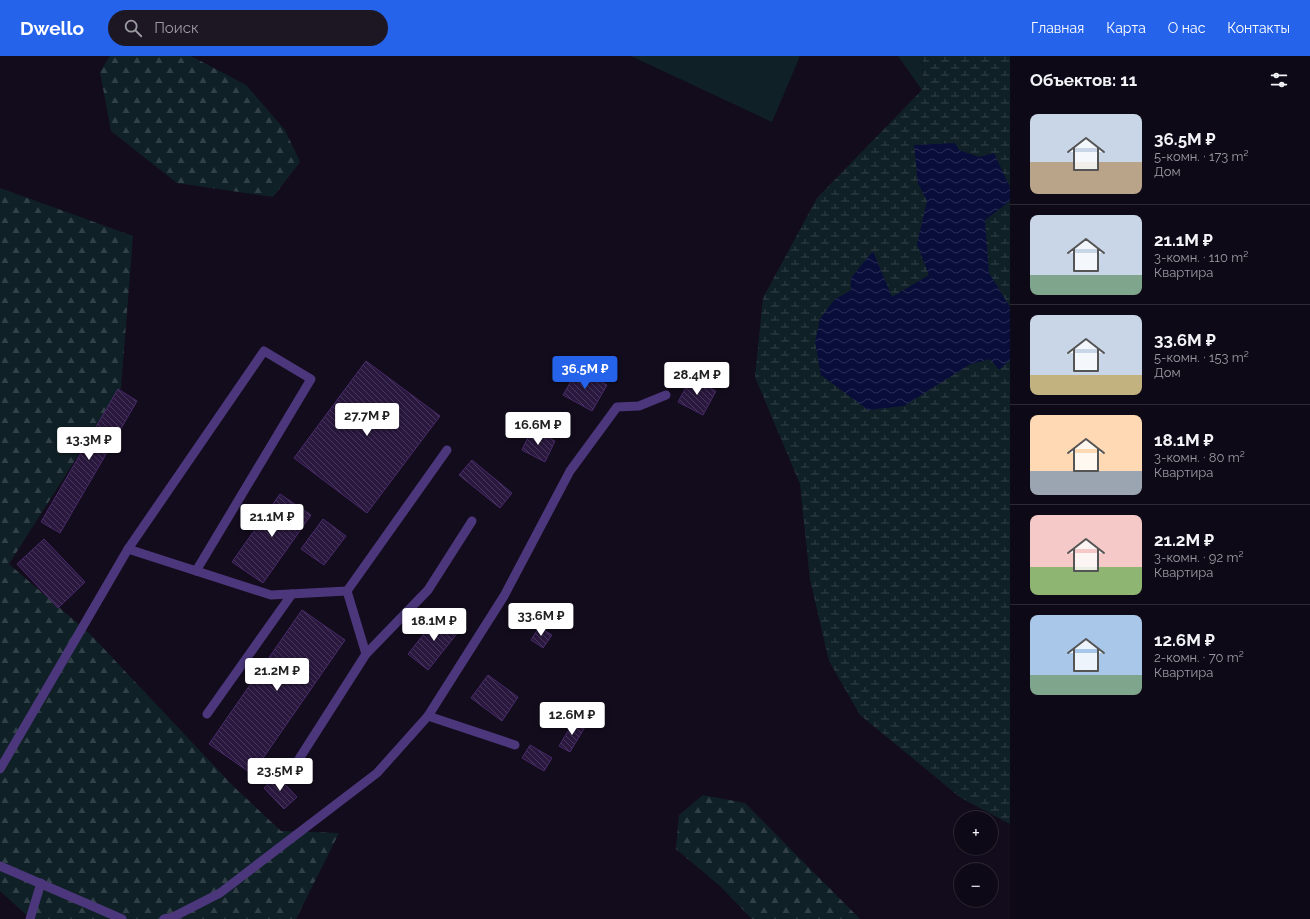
<!DOCTYPE html>
<html lang="ru">
<meta charset="utf-8">
<style>
body{margin:0;font-family:Raleway,sans-serif;background:#1c1723;color:#f1f3f6;height:100vh;display:flex;flex-direction:column;font-size:15px;white-space:nowrap}
*{box-sizing:border-box;margin:0}
p{font-size:13px;color:#9b9aa1}
.icon{flex:none;width:22px;height:22px;fill:none;stroke:currentColor;stroke-width:2;stroke-linecap:round;stroke-linejoin:round}
.map{position:relative;flex:1;overflow:hidden}
.sheet{display:flex;flex-direction:column;background:#0e0916;width:300px}
.sheet>*{flex:none}
.fabs{position:absolute;left:954px;top:755px;display:grid;gap:8px}
.fabs a{display:grid;place-items:center;width:44px;height:44px;border-radius:50%;background:#0e0916;box-shadow:0 1px 3px #0004,0 0 0 1px #2e2a35;font-size:20px}
.price{position:absolute;translate:-50% -34px;padding:0 9px;border-radius:4px;background:#fff;color:#222;font-size:13px;line-height:26px;filter:drop-shadow(0 1px 2px #0008)}
.price::after{content:'';position:absolute;left:50%;top:24px;width:12px;height:9px;margin-left:-6px;background:inherit;clip-path:polygon(0 0,100% 0,50% 100%)}
.price.active{background:#2563eb;color:#fff}
ul{padding:0;list-style:none}
li{display:flex;align-items:center;gap:12px;height:100px;padding:0 20px}
li+li{border-top:1px solid #2e2a35}
li span{display:grid;place-items:center;flex:none;width:112px;height:80px;border-radius:8px;color:#555}
li>.icon{margin-inline-start:auto}
span .icon{width:48px;height:48px;fill:#fffc;stroke-width:1}
li b{font-size:17px}
h2{display:flex;justify-content:space-between;align-items:center;height:48px;padding:0 20px;font-size:17px}
header{display:flex;align-items:center;gap:24px;box-sizing:border-box;height:56px;padding:0 20px;background:#2563eb;color:#fff}
header strong{font-size:19px}
nav{display:flex;gap:22px;margin-inline-start:auto;font-size:14px}
.search{width:280px;height:36px;background:#1c1723;display:flex;align-items:center;gap:10px;box-sizing:border-box;padding:0 14px;border-radius:22px;color:#9b9aa1;font-size:15px}
main{display:flex;flex:1;min-height:0}
.map>svg:first-child{display:block}
</style>
<header>
<strong>Dwello</strong>
<div class="search"><svg class="icon" aria-label="search" viewBox="0 0 24 24"><circle cx="10" cy="10" r="6"/><path d="M15 15l6 6"/></svg>Поиск</div>
<nav><a>Главная</a><a>Карта</a><a>О нас</a><a>Контакты</a></nav>
</header>
<main>
<div class="map">
<svg width="1010" height="863" viewBox="0 0 1010 863">
<defs>
<pattern id="forest-firs" width="22" height="20" patternUnits="userSpaceOnUse"><rect width="22" height="20" fill="#0f2127"/><path d="M5 1l3.5 6h-7zM16 11l3.5 6h-7z" fill="#324047"/></pattern>
<pattern id="wetland-marsh" width="20" height="14" patternUnits="userSpaceOnUse"><rect width="20" height="14" fill="#0f2127"/><path d="M1 5h8M5 5V1M11 12h8M15 12V8" fill="none" stroke="#324047"/></pattern>
<pattern id="water-waves" width="16" height="10" patternUnits="userSpaceOnUse"><rect width="16" height="10" fill="#090d39"/><path d="M0 5q4-4 8 0t8 0" fill="none" stroke="#2c2f57"/></pattern>
<pattern id="building-back-hatch" width="6" height="6" patternUnits="userSpaceOnUse"><rect width="6" height="6" fill="#2a183e"/><path d="M-1 5l2 2M0 0l6 6M5-1l2 2" fill="none" stroke="#48385b"/></pattern>
</defs>
<rect width="100%" height="100%" fill="#130c1d"/>
<!-- grass -->
<g fill="#0f2127">
<polygon points="631,0 800,0 772,66"/>
<polygon points="898,0 923,0 922,34"/>
</g>
<!-- forest -->
<g fill="url(#forest-firs)">
<polygon points="110,0 191,0 246,29 285,74 300,106 273,141 177,127 111,75 100,16"/>
<polygon points="0,132 133,180 121,332 9,508 90,578 234,731 281,775 339,777 296,863 31,863 0,835"/>
<polygon points="703,739 745,747 860,863 752,863 720,830 676,793 679,759"/>
</g>
<!-- wetland -->
<polygon fill="url(#wetland-marsh)" points="923,0 1010,0 1010,768 961,742 860,659 829,605 810,523 800,428 755,321 763,242 817,142 922,34"/>
<!-- water -->
<polygon fill="url(#water-waves)" points="955,87 959,94 979,101 994,97 1010,131 1010,145 985,164 989,217 1010,251 1010,304 999,314 990,303 969,309 904,350 868,354 821,319 815,286 820,263 834,244 851,234 851,222 873,195 892,241 929,219 917,188 927,145 918,127 914,89"/>
<!-- building -->
<g fill="url(#building-back-hatch)" stroke="#482a6a">
<polygon points="366,305 440,360 367,457 294,402"/>
<polygon points="578,313 607,329 592,355 563,339"/>
<polygon points="691,322 716,335 703,359 678,346"/>
<polygon points="118,333 137,345 60,477 41,466"/>
<polygon points="532,373 555,385 545,406 522,394"/>
<polygon points="472,404 512,437 500,452 459,419"/>
<polygon points="280,438 311,459 263,527 232,506"/>
<polygon points="323,463 346,480 324,509 301,493"/>
<polygon points="44,483 85,526 58,552 17,508"/>
<polygon points="302,554 345,584 252,718 209,688"/>
<polygon points="439,559 459,575 428,614 408,598"/>
<polygon points="539,571 552,579 543,592 531,584"/>
<polygon points="488,619 518,641 502,665 471,642"/>
<polygon points="574,665 585,671 570,696 559,690"/>
<polygon points="530,689 552,702 544,715 522,702"/>
<polygon points="276,719 297,741 284,753 264,732"/>
</g>
<g fill="none" stroke-linecap="round" stroke-linejoin="round">
<!-- lane -->
<g stroke="#4c377c" stroke-width="9">
<polyline points="128,493 271,539 347,535"/>
<polyline points="366,598 347,535 447,394"/>
<polyline points="207,658 292,538"/>
<polyline points="428,660 515,689"/>
<polyline points="299,703 366,598 428,534 472,465"/>
<polyline points="0,713 128,493 264,295 311,323 196,515"/>
<polyline points="0,810 122,863"/>
<polyline points="30,863 41,827"/>
<polyline points="164,863 173,861 220,837 377,717 428,660 504,540 570,415 617,351 639,350 666,339"/>
</g>
</g>
</svg>
<div class="fabs">
<a>+</a>
<a>−</a>
</div>
<b class="price active" style="left:585px;top:334px">36.5M ₽</b>
<b class="price" style="left:697px;top:340px">28.4M ₽</b>
<b class="price" style="left:367px;top:381px">27.7M ₽</b>
<b class="price" style="left:538px;top:390px">16.6M ₽</b>
<b class="price" style="left:89px;top:405px">13.3M ₽</b>
<b class="price" style="left:272px;top:482px">21.1M ₽</b>
<b class="price" style="left:541px;top:581px">33.6M ₽</b>
<b class="price" style="left:434px;top:586px">18.1M ₽</b>
<b class="price" style="left:277px;top:636px">21.2M ₽</b>
<b class="price" style="left:572px;top:680px">12.6M ₽</b>
<b class="price" style="left:280px;top:736px">23.5M ₽</b>
</div>
<section class="sheet">
<h2>Объектов: 11<svg class="icon" aria-label="filters" viewBox="0 0 24 24"><path d="M4 7h16M4 17h16"/><circle cx="9" cy="7" r="2"/><circle cx="15" cy="17" r="2"/></svg></h2>
<ul>
<li><span style="background:linear-gradient(#c9d6e8 60%,#b9a48a 0)"><svg class="icon" aria-label="home" viewBox="0 0 24 24"><path d="M3 11l9-7 9 7M6 9v11h12V9"/></svg></span><div><b>36.5M ₽</b><p>5-комн. · 173 m²</p><p>Дом</p></div></li>
<li><span style="background:linear-gradient(#c9d6e8 75%,#7fa58c 0)"><svg class="icon" aria-label="home" viewBox="0 0 24 24"><path d="M3 11l9-7 9 7M6 9v11h12V9"/></svg></span><div><b>21.1M ₽</b><p>3-комн. · 110 m²</p><p>Квартира</p></div></li>
<li><span style="background:linear-gradient(#c9d6e8 75%,#c2b280 0)"><svg class="icon" aria-label="home" viewBox="0 0 24 24"><path d="M3 11l9-7 9 7M6 9v11h12V9"/></svg></span><div><b>33.6M ₽</b><p>5-комн. · 153 m²</p><p>Дом</p></div></li>
<li><span style="background:linear-gradient(#ffd9b3 70%,#9aa5b1 0)"><svg class="icon" aria-label="home" viewBox="0 0 24 24"><path d="M3 11l9-7 9 7M6 9v11h12V9"/></svg></span><div><b>18.1M ₽</b><p>3-комн. · 80 m²</p><p>Квартира</p></div></li>
<li><span style="background:linear-gradient(#f6c9c9 65%,#8fb573 0)"><svg class="icon" aria-label="home" viewBox="0 0 24 24"><path d="M3 11l9-7 9 7M6 9v11h12V9"/></svg></span><div><b>21.2M ₽</b><p>3-комн. · 92 m²</p><p>Квартира</p></div></li>
<li><span style="background:linear-gradient(#a9c7e8 75%,#7fa58c 0)"><svg class="icon" aria-label="home" viewBox="0 0 24 24"><path d="M3 11l9-7 9 7M6 9v11h12V9"/></svg></span><div><b>12.6M ₽</b><p>2-комн. · 70 m²</p><p>Квартира</p></div></li>
</ul>
</section>
</main>
